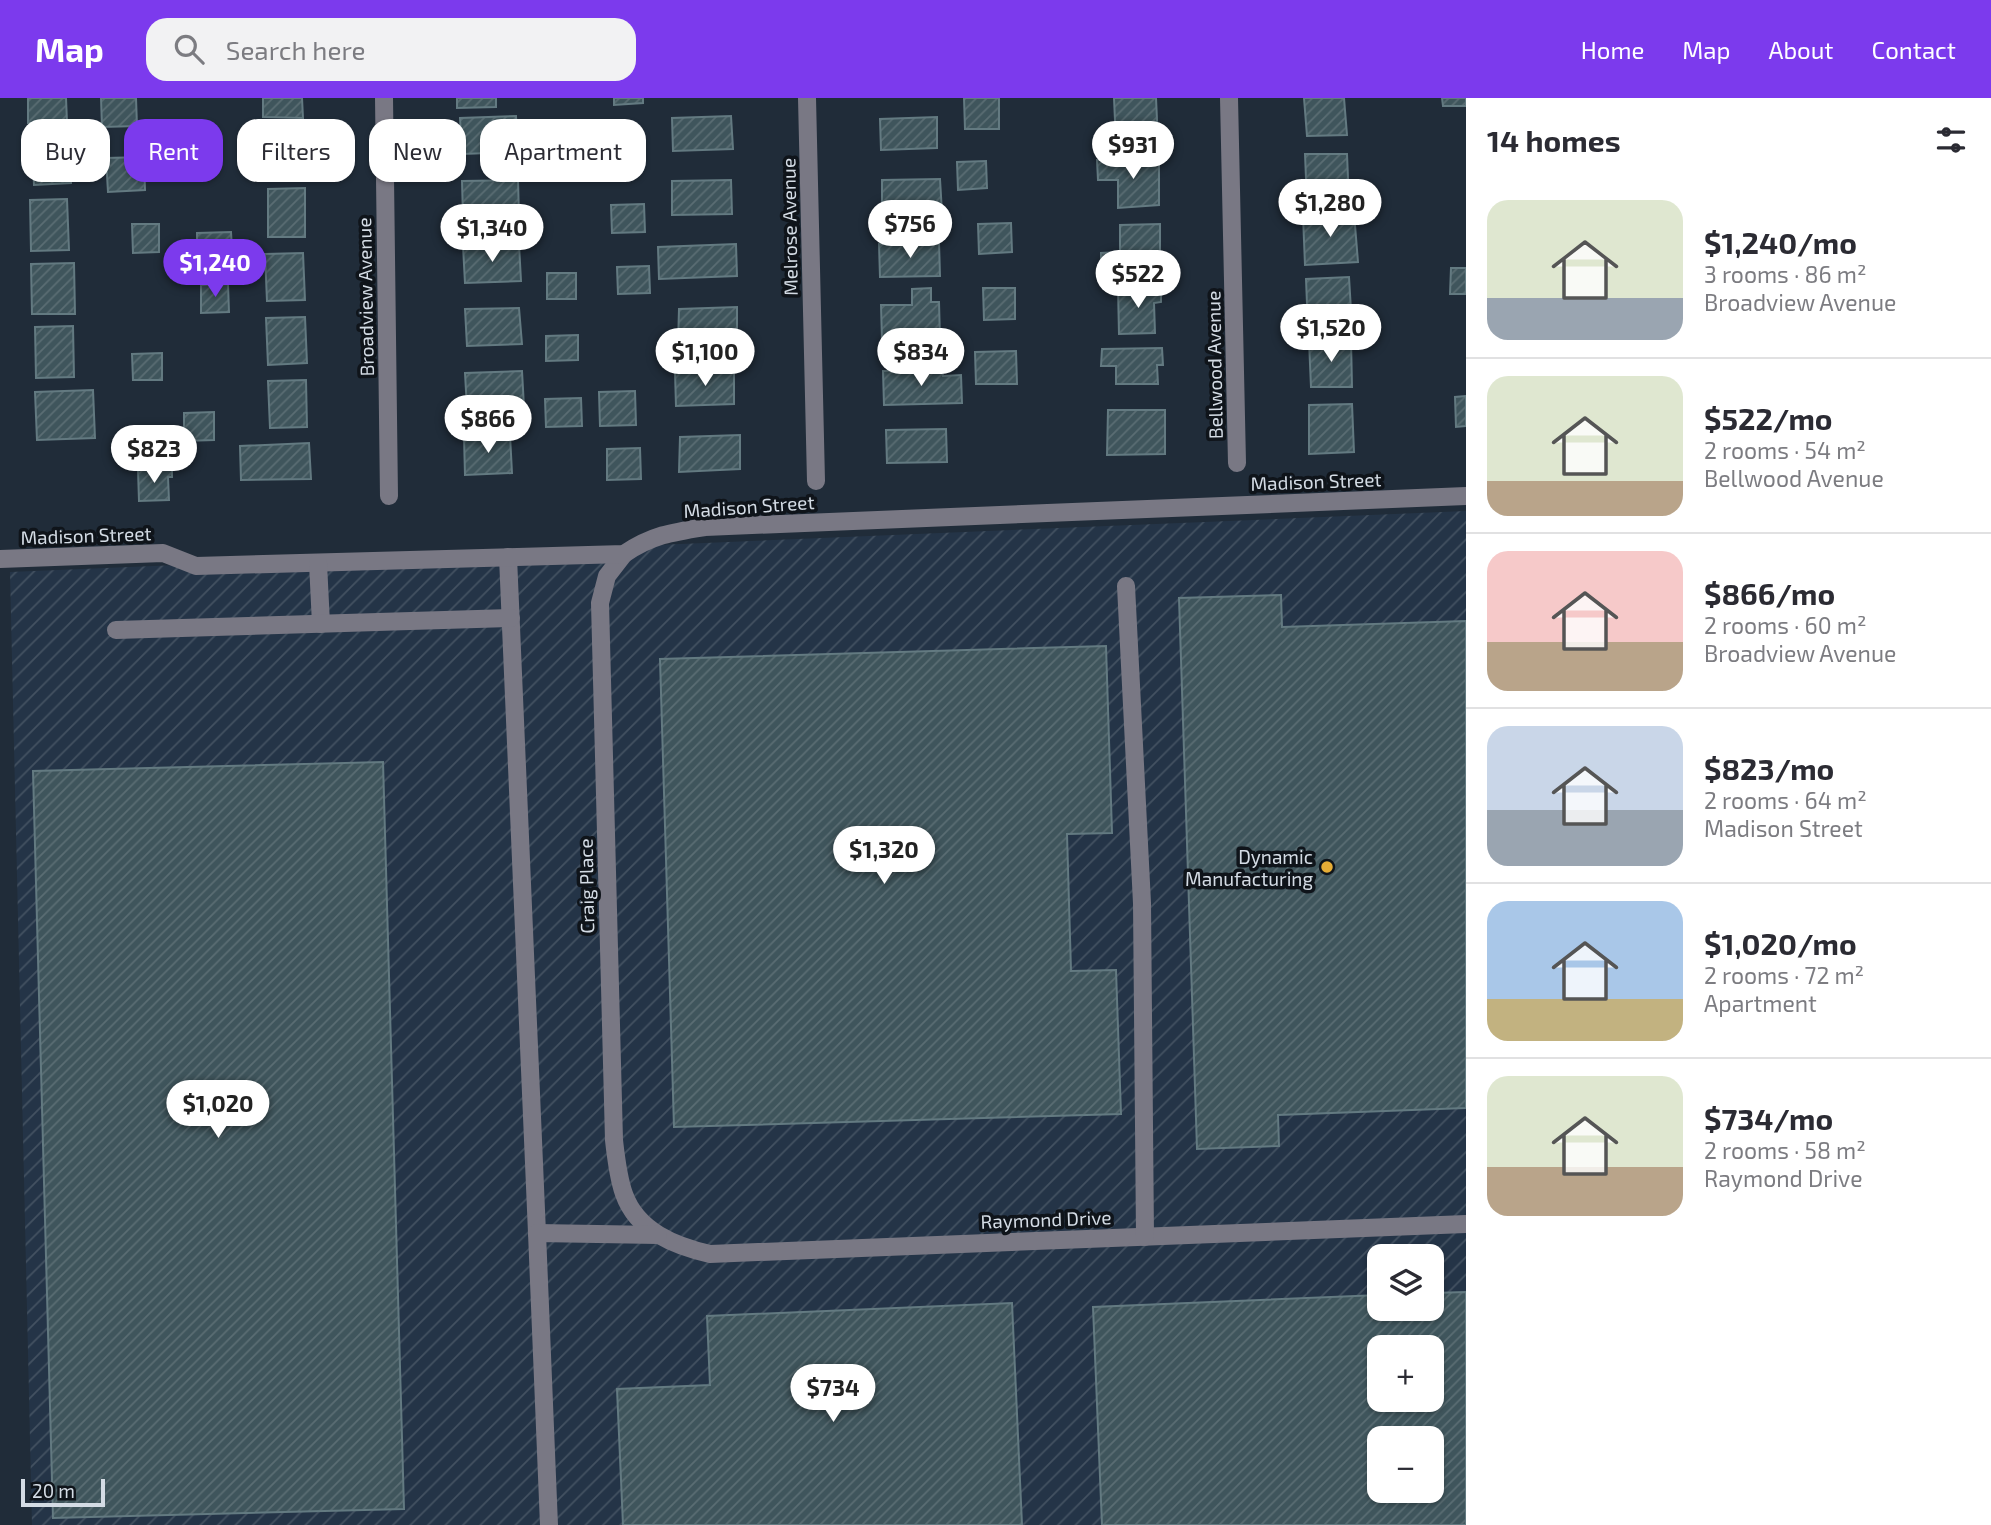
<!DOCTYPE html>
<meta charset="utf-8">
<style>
body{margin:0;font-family:"Exo 2",sans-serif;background:#f2f2f3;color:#2b2b33;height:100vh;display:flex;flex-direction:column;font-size:26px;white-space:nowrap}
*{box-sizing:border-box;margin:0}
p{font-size:23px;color:#7c7c81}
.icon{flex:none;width:38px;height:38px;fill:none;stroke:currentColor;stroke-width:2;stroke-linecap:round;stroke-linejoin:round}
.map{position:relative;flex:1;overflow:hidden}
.side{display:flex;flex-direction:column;background:#fff;width:525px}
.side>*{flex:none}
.banner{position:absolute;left:21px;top:21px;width:665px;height:63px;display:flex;gap:14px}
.controls{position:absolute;left:1367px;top:1146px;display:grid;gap:14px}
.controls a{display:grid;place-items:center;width:77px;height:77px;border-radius:14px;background:#fff;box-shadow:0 2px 5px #0004;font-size:35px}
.scale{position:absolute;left:21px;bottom:18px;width:84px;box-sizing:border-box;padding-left:7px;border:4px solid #d4dce5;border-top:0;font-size:19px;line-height:24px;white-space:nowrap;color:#d4dce5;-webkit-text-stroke:5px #0f141a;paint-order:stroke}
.price{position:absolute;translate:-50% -60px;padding:0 16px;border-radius:24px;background:#fff;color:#222;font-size:23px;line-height:46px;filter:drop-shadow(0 2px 4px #0008)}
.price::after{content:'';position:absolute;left:50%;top:42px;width:21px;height:16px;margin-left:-10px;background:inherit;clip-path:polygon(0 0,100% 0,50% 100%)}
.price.current{background:#7c3aed;color:#fff}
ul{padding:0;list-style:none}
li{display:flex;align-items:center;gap:21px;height:175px;padding:0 21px}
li+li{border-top:2px solid #e1e1e2}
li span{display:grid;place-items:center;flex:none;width:196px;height:140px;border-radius:21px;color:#555}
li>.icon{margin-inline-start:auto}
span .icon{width:84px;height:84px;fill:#fffc;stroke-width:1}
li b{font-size:30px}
h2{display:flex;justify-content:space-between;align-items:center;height:84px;padding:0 21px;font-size:30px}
.pill{padding:0 24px;border-radius:21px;background:#fff;box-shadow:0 2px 5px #0004;font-size:24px;line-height:63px}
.pill.current{background:#7c3aed;color:#fff}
header{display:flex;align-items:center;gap:42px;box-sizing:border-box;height:98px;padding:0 35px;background:#7c3aed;color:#fff}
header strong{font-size:33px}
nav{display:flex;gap:38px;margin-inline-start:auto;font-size:24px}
.search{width:490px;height:63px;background:#f2f2f3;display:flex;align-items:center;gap:18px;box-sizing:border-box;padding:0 24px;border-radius:21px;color:#7c7c81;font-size:26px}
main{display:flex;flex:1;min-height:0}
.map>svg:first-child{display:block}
</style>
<header>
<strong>Map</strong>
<div class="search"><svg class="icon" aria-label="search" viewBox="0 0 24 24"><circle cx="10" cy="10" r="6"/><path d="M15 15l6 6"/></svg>Search here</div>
<nav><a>Home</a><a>Map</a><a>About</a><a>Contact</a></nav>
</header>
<main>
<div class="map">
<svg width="1466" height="1427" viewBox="0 0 1466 1427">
<defs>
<pattern id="industrial-furrows" width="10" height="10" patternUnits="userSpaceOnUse" patternTransform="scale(1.75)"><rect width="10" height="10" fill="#243447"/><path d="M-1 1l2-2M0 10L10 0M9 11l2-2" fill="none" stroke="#435161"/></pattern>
<pattern id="building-hatch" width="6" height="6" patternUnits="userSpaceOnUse" patternTransform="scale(1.75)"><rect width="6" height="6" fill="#3f555c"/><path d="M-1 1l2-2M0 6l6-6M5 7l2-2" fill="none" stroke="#5a6d73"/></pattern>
</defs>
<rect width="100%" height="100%" fill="#202c39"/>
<!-- industrial -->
<path fill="url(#industrial-furrows)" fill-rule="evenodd" d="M1466,413V1427H32L10,474ZM1379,1158H1432V1211H1379ZM1379,1250H1432V1302H1379ZM1379,1340H1432V1393H1379Z"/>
<!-- building -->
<g fill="url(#building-hatch)" stroke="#637a81" stroke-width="2" fill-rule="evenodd">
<polygon points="28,0 66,0 67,24 28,25"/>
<polygon points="101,0 136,0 137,28 102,29"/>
<polygon points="263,0 302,0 303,20 263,19"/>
<polygon points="457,0 496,0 496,9 457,10"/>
<polygon points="614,0 643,0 643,5 614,7"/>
<polygon points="964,0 999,0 999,31 965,31"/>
<polygon points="1114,0 1156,0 1158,43 1116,45"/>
<polygon points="1304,0 1344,0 1347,37 1307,38"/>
<polygon points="1442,0 1466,0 1466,8 1443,8"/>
<polygon points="516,18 518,54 462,56 460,20"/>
<polygon points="731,18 733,51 673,53 672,20"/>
<polygon points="937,19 937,50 881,52 880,21"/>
<polygon points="302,28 303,74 265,75 263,29"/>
<polygon points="70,37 71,85 34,87 32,39"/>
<polygon points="612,41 642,41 643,72 612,73"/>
<polygon points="1305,56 1347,56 1349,104 1307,105"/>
<polygon points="144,59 145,92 108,94 106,60"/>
<polygon points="1159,61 1159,107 1118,110 1118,82 1098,82 1097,62"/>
<polygon points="986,63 987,90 958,92 957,64"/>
<polygon points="940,81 942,115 882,115 882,82"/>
<polygon points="518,82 519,118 463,119 462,83"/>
<polygon points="731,82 732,116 672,117 672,83"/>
<polygon points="305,90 305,139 268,139 268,91"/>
<polygon points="67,101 69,152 31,153 30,102"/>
<polygon points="644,106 645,134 612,135 611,107"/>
<polygon points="1354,115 1358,164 1305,167 1303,118"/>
<polygon points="1011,125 1012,154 979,156 978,126"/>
<polygon points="132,126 159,126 159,154 133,155"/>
<polygon points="1160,126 1160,173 1101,175 1101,155 1120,154 1120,127"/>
<polygon points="231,134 232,151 197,152 197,135"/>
<polygon points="939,144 940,178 880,179 879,146"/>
<polygon points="519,146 521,183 465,185 463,148"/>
<polygon points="736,146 737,178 659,181 658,149"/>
<polygon points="303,155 305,202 267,203 265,156"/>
<polygon points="74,165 75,216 32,216 31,166"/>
<polygon points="649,168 650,195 618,196 617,169"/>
<polygon points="1451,170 1466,170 1466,196 1450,196"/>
<rect x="547" y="175" width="29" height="26"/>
<polygon points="1349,179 1352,229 1308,231 1306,181"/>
<polygon points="228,186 229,214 201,215 201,187"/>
<polygon points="1161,189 1161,204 1154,205 1155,235 1119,236 1118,190"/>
<polygon points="931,190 931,204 939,204 940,241 882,242 881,207 912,207 912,191"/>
<polygon points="983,190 1015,190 1015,221 984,222"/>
<polygon points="737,209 737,243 678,246 679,211"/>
<polygon points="519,210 522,246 467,248 465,211"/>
<polygon points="305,219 307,265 268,267 266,220"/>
<polygon points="73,228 74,279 36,280 35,229"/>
<polygon points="578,237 578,262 546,263 546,238"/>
<polygon points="1351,242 1352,289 1311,289 1309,243"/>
<polygon points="1162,250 1163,267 1157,267 1158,286 1116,286 1116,268 1101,268 1102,251"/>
<polygon points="1016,253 1017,286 976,286 975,254"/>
<polygon points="162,255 162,282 133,282 132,256"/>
<polygon points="942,272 943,278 961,277 962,305 884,307 883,273"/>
<polygon points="522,273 524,309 467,311 465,275"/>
<polygon points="734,273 734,306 676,308 675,274"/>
<polygon points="306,282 307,329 270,330 268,283"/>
<polygon points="93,292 95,340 37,342 35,294"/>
<polygon points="635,293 636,327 600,328 599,294"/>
<polygon points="1466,298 1466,328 1456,329 1455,299"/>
<polygon points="581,300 582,328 546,329 545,301"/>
<polygon points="1352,306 1354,354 1309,356 1309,307"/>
<polygon points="1108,312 1165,312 1165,356 1107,357"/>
<polygon points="214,314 214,342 184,343 184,315"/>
<polygon points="946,331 947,364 887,365 886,332"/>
<polygon points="510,337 512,375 465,377 464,339"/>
<polygon points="740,337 740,371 679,374 680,339"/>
<polygon points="309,345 311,381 241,382 240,348"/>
<polygon points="640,350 641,381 607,382 607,351"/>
<polygon points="172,371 172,379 168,379 169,402 139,403 138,372"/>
<polygon points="1281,497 1282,529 1466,523 1466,1010 1278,1017 1279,1048 1197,1051 1179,500"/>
<polygon points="1106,548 1112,735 1067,736 1071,873 1116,872 1121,1016 674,1029 660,561"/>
<polygon points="383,664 404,1411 53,1420 33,673"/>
<path d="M1466,1194V1427H1102L1093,1209L1379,1197V1211H1432V1195ZM1379,1250H1432V1302H1379ZM1379,1340H1432V1393H1379Z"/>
<polygon points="1012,1205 1022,1427 623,1427 617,1291 710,1287 707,1218"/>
</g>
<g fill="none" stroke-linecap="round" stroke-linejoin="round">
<!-- minor -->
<g stroke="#797884" stroke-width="18">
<polyline points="384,0 389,398"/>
<polyline points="807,0 816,383"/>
<polyline points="1229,0 1237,365"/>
<path d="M624,456L607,478L600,505L614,1042C616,1060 618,1079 624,1096C637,1133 675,1148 710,1156L1466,1126"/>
<polyline points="508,459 537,1135"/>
<path d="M0,461L163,455L196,468L624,456C652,437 673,434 705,429L1466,398"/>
<polyline points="318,465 321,526"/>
<polyline points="1126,488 1142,805 1145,1139"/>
<polyline points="116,532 511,520"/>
<polyline points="549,1427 537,1135 658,1137"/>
</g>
</g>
<!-- markers -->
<circle fill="#e6ad36" stroke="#0f141a" stroke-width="2.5" cx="1327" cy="769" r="7"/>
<g text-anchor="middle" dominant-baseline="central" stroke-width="7" stroke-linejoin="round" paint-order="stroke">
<!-- street labels -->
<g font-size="19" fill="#d4dce5" stroke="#0f141a">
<text transform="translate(789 129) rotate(-91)">Melrose Avenue</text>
<text transform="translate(365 199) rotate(-91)">Broadview Avenue</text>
<text transform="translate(1214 267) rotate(-91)">Bellwood Avenue</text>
<text transform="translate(1316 383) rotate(-2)">Madison Street</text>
<text transform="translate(749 408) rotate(-4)">Madison Street</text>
<text transform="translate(86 437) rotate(-2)">Madison Street</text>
<text transform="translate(586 788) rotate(-91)">Craig Place</text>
<text transform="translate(1046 1121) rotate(-2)">Raymond Drive</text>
</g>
<!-- poi labels -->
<g font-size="19" fill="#d4dce5" stroke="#0f141a" text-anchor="end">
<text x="1313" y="758">Dynamic<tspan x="1313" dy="22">Manufacturing</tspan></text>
</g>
</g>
</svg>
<div class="controls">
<a><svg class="icon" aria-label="layers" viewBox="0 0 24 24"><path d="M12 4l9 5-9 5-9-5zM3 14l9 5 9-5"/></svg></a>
<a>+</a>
<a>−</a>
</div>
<div class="scale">20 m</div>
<b class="price" style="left:1133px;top:83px">$931</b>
<b class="price" style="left:1330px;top:141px">$1,280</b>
<b class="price" style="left:910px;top:162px">$756</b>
<b class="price" style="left:492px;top:166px">$1,340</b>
<b class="price current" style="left:215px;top:201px">$1,240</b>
<b class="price" style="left:1138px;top:212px">$522</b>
<b class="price" style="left:1331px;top:266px">$1,520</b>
<b class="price" style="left:705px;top:290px">$1,100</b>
<b class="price" style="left:921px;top:290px">$834</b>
<b class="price" style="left:488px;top:357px">$866</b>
<b class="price" style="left:154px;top:387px">$823</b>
<b class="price" style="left:884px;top:788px">$1,320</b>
<b class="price" style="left:218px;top:1042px">$1,020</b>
<b class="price" style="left:833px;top:1326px">$734</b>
<div class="banner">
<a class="pill">Buy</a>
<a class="pill current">Rent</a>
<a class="pill">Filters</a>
<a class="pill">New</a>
<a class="pill">Apartment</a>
</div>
</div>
<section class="side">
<h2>14 homes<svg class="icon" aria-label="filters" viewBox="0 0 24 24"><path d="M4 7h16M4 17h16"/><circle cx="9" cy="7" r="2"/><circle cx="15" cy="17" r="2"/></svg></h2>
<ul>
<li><span style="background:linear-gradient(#dfe7d0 70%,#9aa5b1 0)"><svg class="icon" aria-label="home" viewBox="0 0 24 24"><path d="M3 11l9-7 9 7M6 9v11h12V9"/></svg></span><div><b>$1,240/mo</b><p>3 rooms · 86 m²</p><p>Broadview Avenue</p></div></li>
<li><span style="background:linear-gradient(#dfe7d0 75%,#b9a48a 0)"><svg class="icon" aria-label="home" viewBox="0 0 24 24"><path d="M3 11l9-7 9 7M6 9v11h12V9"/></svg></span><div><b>$522/mo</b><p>2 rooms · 54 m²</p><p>Bellwood Avenue</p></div></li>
<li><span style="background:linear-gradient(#f6c9c9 65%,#b9a48a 0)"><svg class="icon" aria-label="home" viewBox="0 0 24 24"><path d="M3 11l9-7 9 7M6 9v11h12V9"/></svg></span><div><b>$866/mo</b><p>2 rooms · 60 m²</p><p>Broadview Avenue</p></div></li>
<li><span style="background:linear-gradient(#c9d6e8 60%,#9aa5b1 0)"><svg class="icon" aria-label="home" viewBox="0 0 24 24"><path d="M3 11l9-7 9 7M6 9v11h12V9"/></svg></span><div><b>$823/mo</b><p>2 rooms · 64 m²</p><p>Madison Street</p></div></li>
<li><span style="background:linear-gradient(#a9c7e8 70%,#c2b280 0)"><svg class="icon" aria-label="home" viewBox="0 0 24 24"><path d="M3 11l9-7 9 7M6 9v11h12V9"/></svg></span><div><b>$1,020/mo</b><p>2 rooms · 72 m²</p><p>Apartment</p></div></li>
<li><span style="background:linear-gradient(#dfe7d0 65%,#b9a48a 0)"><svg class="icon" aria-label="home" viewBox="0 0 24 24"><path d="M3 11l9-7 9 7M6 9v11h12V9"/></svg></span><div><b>$734/mo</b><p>2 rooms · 58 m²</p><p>Raymond Drive</p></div></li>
</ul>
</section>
</main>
